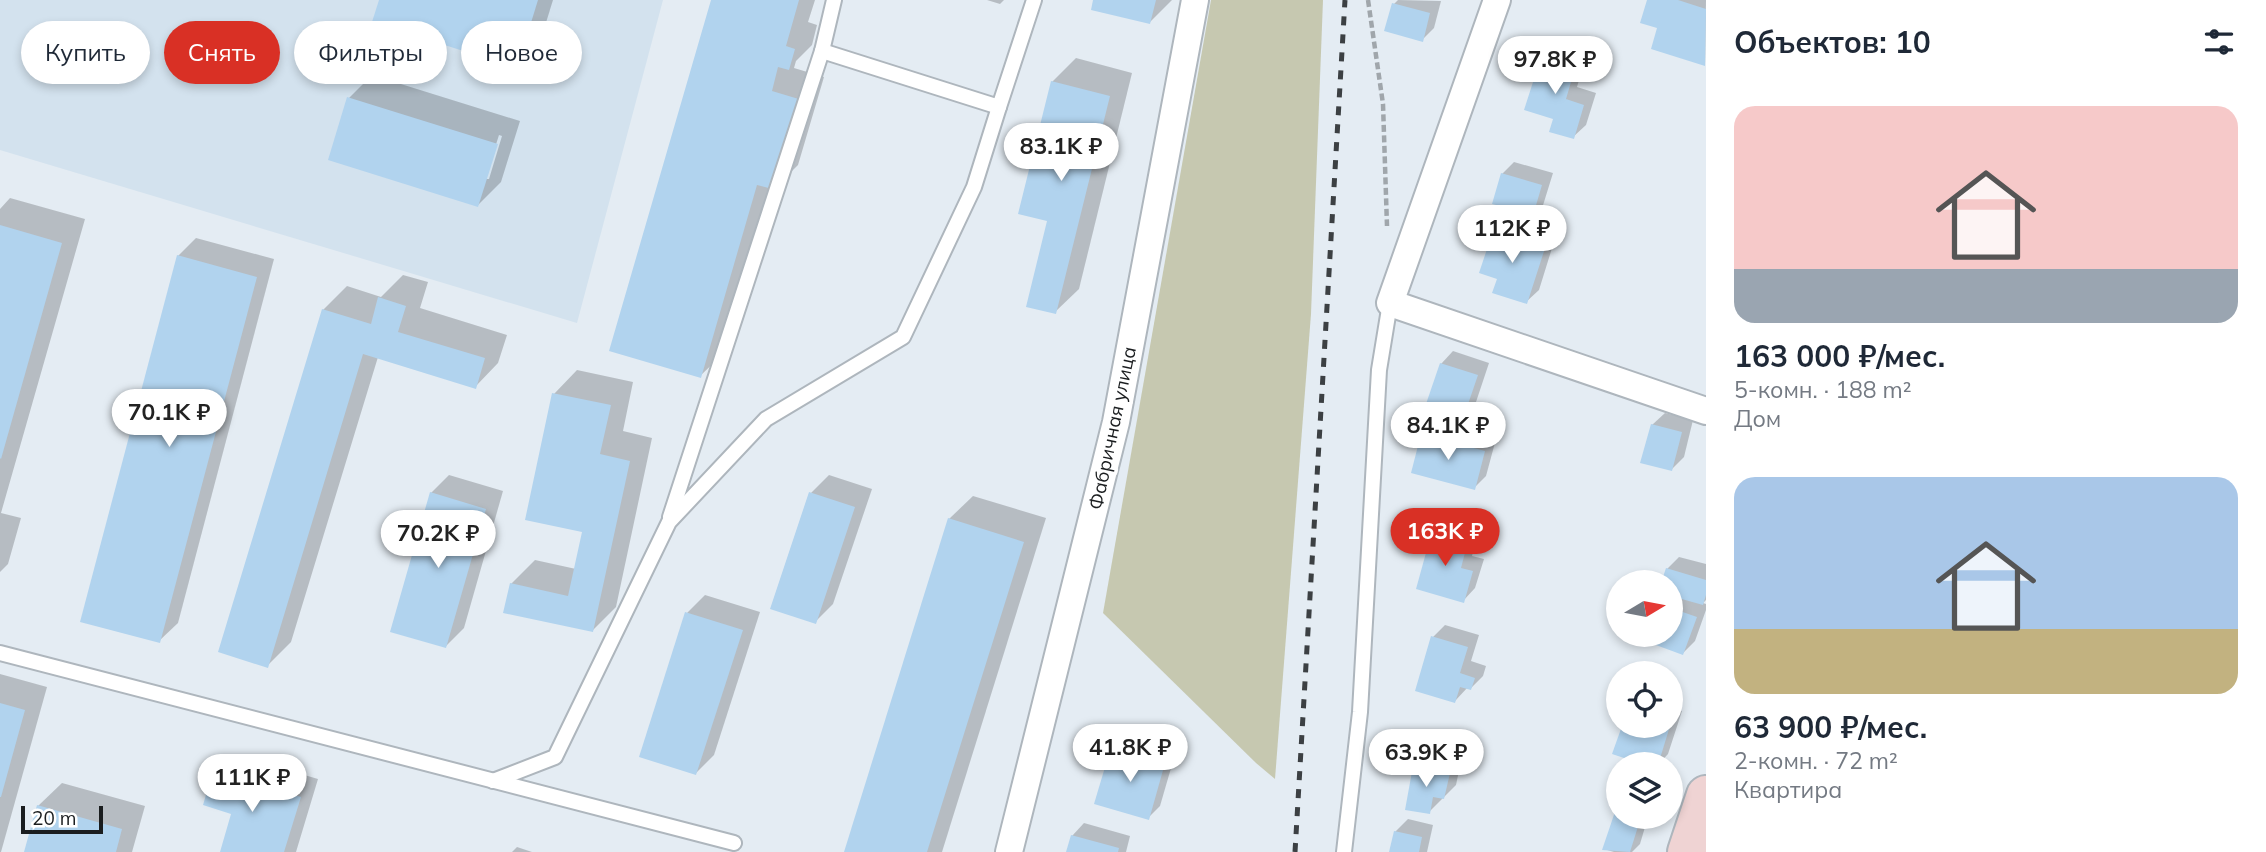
<!DOCTYPE html>
<html lang="ru">
<meta charset="utf-8">
<style>
body{margin:0;font-family:Mulish,sans-serif;background:#f2f2f3;color:#1f2937;height:100vh;display:flex;flex-direction:column;font-size:26px;white-space:nowrap}
*{box-sizing:border-box;margin:0}
p{font-size:23px;color:#747a83}
.icon{flex:none;width:38px;height:38px;fill:none;stroke:currentColor;stroke-width:2;stroke-linecap:round;stroke-linejoin:round}
.map{position:relative;flex:1;overflow:hidden}
.drawer{display:flex;flex-direction:column;background:#fff;width:560px}
.drawer>*{flex:none}
.banner{position:absolute;left:21px;top:21px;width:665px;height:63px;display:flex;gap:14px}
.needle{width:46px;rotate:80deg}
.buttons{position:absolute;left:1606px;top:570px;display:grid;gap:14px}
.buttons a{display:grid;place-items:center;width:77px;height:77px;border-radius:50%;background:#fff;box-shadow:0 4px 10px #0003;font-size:35px}
.scale{position:absolute;left:21px;bottom:18px;width:82px;box-sizing:border-box;padding-left:7px;border:4px solid #1a1d1f;border-top:0;font-size:19px;line-height:24px;white-space:nowrap;color:#1a1d1f;-webkit-text-stroke:5px #fff;paint-order:stroke}
.price{position:absolute;translate:-50% -60px;padding:0 16px;border-radius:24px;background:#fff;color:#222;font-size:23px;line-height:46px;filter:drop-shadow(0 2px 4px #0008)}
.price::after{content:'';position:absolute;left:50%;top:42px;width:21px;height:16px;margin-left:-10px;background:inherit;clip-path:polygon(0 0,100% 0,50% 100%)}
.price.on{background:#d93025;color:#fff}
ul{padding:0;list-style:none}
li{display:grid;align-content:center;gap:14px;height:371px;padding:0 28px}
li span{display:grid;place-items:center;height:217px;border-radius:21px;color:#555}
li>.icon{margin-inline-start:auto}
span .icon{width:126px;height:126px;fill:#fffc;stroke-width:1}
li b{font-size:30px}
h2{display:flex;justify-content:space-between;align-items:center;height:84px;padding:0 28px;font-size:30px}
.pill{padding:0 24px;border-radius:32px;background:#fff;box-shadow:0 4px 10px #0003;font-size:24px;line-height:63px}
.pill.on{background:#d93025;color:#fff}
main{display:flex;flex:1;min-height:0}
.map>svg:first-child{display:block}
</style>
<main>
<div class="map">
<svg width="1706" height="852" viewBox="0 0 1706 852">
<rect width="100%" height="100%" fill="#e4ecf3"/>
<!-- built -->
<polygon fill="#d3e2ee" points="0,0 663,0 577,323 0,150"/>
<!-- green -->
<polygon fill="#c6c8b0" points="1211,0 1323,0 1311,314 1275,779 1256,763 1103,613"/>
<!-- shadow -->
<g fill="#0003" fill-rule="evenodd">
<polygon points="381,0 553,0 540,42 516,66"/>
<polygon points="713,0 815,0 808,22 817,25 812,45 796,61 794,68 824,77 798,165 775,188 724,353 700,376"/>
<polygon points="987,0 1004,0 1000,4"/>
<polygon points="1095,0 1172,0 1150,22"/>
<polygon points="1398,0 1441,1 1434,28 1422,40 1394,4"/>
<polygon points="1649,0 1706,0 1705,64 1660,27"/>
<polygon points="1555,43 1587,53 1577,87 1596,93 1586,125 1573,137 1555,118 1543,55"/>
<polygon points="1076,58 1132,73 1079,289 1055,312 1049,220 1052,82"/>
<path d="M372,75L520,121L501,182L478,205L349,98ZM499,135L502,136L489,179H485Z"/>
<polygon points="1514,162 1553,173 1540,215 1531,224 1557,232 1539,290 1526,302 1499,278 1495,229 1504,220 1502,174"/>
<polygon points="10,198 85,219 1,513 21,518 8,564 0,572 0,209"/>
<polygon points="196,238 274,259 178,623 159,641 178,256"/>
<polygon points="403,275 428,282 420,308 507,335 498,363 475,387 378,357 291,642 267,666 323,310 347,286 381,297"/>
<polygon points="1453,351 1489,363 1476,402 1464,414 1441,364"/>
<polygon points="577,370 633,382 623,431 652,438 616,607 592,631 511,584 535,560 576,569 584,531 554,394"/>
<polygon points="1665,413 1693,420 1684,457 1672,469 1652,425"/>
<polygon points="1435,423 1496,439 1486,476 1474,488 1423,435"/>
<polygon points="449,475 503,491 464,628 446,646 431,493"/>
<polygon points="829,475 872,489 833,604 815,622 811,493"/>
<polygon points="973,496 1046,518 942,852 846,852 949,519"/>
<polygon points="1446,520 1479,529 1472,556 1484,559 1475,588 1463,601 1434,532"/>
<polygon points="1679,557 1706,564 1706,600 1703,603 1706,604 1706,610 1695,641 1683,653 1671,635 1671,583 1667,569"/>
<polygon points="705,595 760,612 714,755 696,773 687,613"/>
<polygon points="1445,625 1479,635 1471,661 1486,666 1483,676 1471,688 1468,687 1455,701 1433,637"/>
<polygon points="0,674 47,687 1,852 0,852"/>
<polygon points="1671,708 1682,711 1668,754 1658,765 1623,726 1671,726"/>
<polygon points="1125,735 1176,751 1160,806 1148,818 1112,748"/>
<polygon points="233,754 318,779 296,852 222,852 234,812 215,772"/>
<polygon points="1427,755 1461,761 1456,785 1429,812 1415,767"/>
<polygon points="62,783 145,806 132,852 25,852 38,806"/>
<polygon points="1619,817 1648,817 1640,844 1632,852 1614,852 1604,849"/>
<polygon points="1408,819 1433,825 1427,852 1391,852 1395,832"/>
<polygon points="1084,823 1130,836 1126,852 1068,852 1072,836"/>
<polygon points="517,847 532,852 512,852"/>
</g>
<!-- building -->
<g fill="#b1d3ee">
<polygon points="379,0 538,0 517,68 372,22"/>
<polygon points="711,0 799,0 786,46 795,49 789,70 778,67 772,91 802,100 776,190 757,185 701,378 609,351"/>
<polygon points="1093,0 1156,0 1150,24 1091,10"/>
<polygon points="1647,0 1678,0 1706,9 1705,66 1651,49 1657,28 1640,23"/>
<polygon points="1392,3 1430,13 1423,42 1384,31"/>
<polygon points="1542,54 1576,65 1566,99 1584,105 1574,139 1549,132 1553,119 1524,110"/>
<polygon points="1051,81 1110,96 1056,314 1026,307 1047,221 1018,214"/>
<polygon points="347,97 498,144 478,207 328,160"/>
<polygon points="1501,173 1542,185 1529,229 1496,219 1500,206 1492,204"/>
<polygon points="0,225 62,243 1,459 0,458"/>
<polygon points="1494,228 1546,245 1527,304 1492,293 1497,279 1479,273"/>
<polygon points="177,255 257,277 160,643 80,622"/>
<polygon points="378,297 406,306 398,332 485,358 476,389 363,354 268,668 218,652 322,309 371,324"/>
<polygon points="1440,363 1478,375 1464,416 1426,404"/>
<polygon points="552,393 611,405 600,454 630,461 593,632 503,613 510,583 568,596 582,532 525,520"/>
<polygon points="1651,424 1682,432 1672,471 1640,463"/>
<polygon points="1421,434 1485,451 1475,490 1411,473"/>
<polygon points="430,492 486,509 446,648 390,632"/>
<polygon points="809,492 855,507 816,624 770,609"/>
<polygon points="948,518 1024,542 927,852 844,852"/>
<polygon points="1432,531 1468,541 1461,568 1473,571 1464,603 1416,589"/>
<polygon points="1666,568 1706,580 1706,595 1703,605 1671,596 1671,583 1661,583"/>
<polygon points="1671,608 1697,617 1683,655 1645,641 1647,635 1671,635"/>
<polygon points="685,612 743,630 696,775 639,757"/>
<polygon points="1431,636 1468,647 1460,673 1475,678 1471,690 1460,687 1455,703 1415,691"/>
<polygon points="0,703 25,710 1,797 0,797"/>
<polygon points="1622,726 1670,726 1658,765 1645,765 1612,754"/>
<polygon points="1111,747 1165,763 1149,820 1094,804"/>
<polygon points="1413,766 1450,773 1444,799 1433,797 1430,814 1405,810"/>
<polygon points="213,771 301,797 284,852 220,852 231,814 203,805"/>
<polygon points="1619,800 1619,817 1641,817 1630,852 1602,850"/>
<polygon points="37,805 122,829 116,852 24,852"/>
<polygon points="1394,831 1422,837 1419,852 1389,852"/>
<polygon points="1071,835 1119,848 1118,852 1066,852"/>
</g>
<g fill="none" stroke-linecap="round" stroke-linejoin="round">
<defs>
<g id="lane">
<polyline points="822,51 999,107 1034,0"/>
<polyline points="670,517 822,51 834,0"/>
<polyline points="0,653 734,843"/>
<polyline points="493,781 555,757 669,522 766,419 903,337 974,187 999,107"/>
<polyline points="1344,852 1360,712 1379,370 1390,303"/>
</g>
<g id="street">
<polyline points="1497,0 1390,303 1706,411"/>
<polyline points="1009,852 1116,422 1195,0"/>
</g>
<polyline id="secondary" points="1687,852 1706,795"/>
</defs>
<!-- lane casing -->
<use href="#lane" stroke="#aeb6bd" stroke-width="18"/>
<!-- street casing -->
<use href="#street" stroke="#aeb6bd" stroke-width="30"/>
<!-- secondary casing -->
<use href="#secondary" stroke="#aeb6bd" stroke-width="42"/>
<!-- path -->
<polyline stroke="#a0a6ab" stroke-width="4.5" stroke-dasharray="7 3.5" stroke-linecap="butt" points="1368,0 1383,104 1387,226"/>
<!-- lane -->
<use href="#lane" stroke="#fff" stroke-width="14"/>
<!-- street -->
<use href="#street" stroke="#fff" stroke-width="26"/>
<!-- secondary -->
<use href="#secondary" stroke="#efd3d3" stroke-width="38"/>
<!-- rail -->
<polyline stroke="#3c4043" stroke-width="5" stroke-dasharray="9 9" stroke-linecap="butt" points="1295,852 1345,0"/>
</g>
<g text-anchor="middle" dominant-baseline="central" stroke-width="7" stroke-linejoin="round" paint-order="stroke">
<!-- street labels -->
<g font-size="19" fill="#1a1d1f" stroke="#fff">
<text transform="translate(1112 428) rotate(-78)">Фабричная улица</text>
</g>
</g>
</svg>
<div class="buttons">
<a><svg class="needle" viewBox="-14 -14 28 28"><path d="M0-13l5 13h-10z" fill="#e53935"/><path d="M0 13l5-13h-10z" fill="#747a83"/></svg></a>
<a><svg class="icon" aria-label="locate" viewBox="0 0 24 24"><circle cx="12" cy="12" r="6"/><path d="M12 2v4M12 18v4M2 12h4M18 12h4"/></svg></a>
<a><svg class="icon" aria-label="layers" viewBox="0 0 24 24"><path d="M12 4l9 5-9 5-9-5zM3 14l9 5 9-5"/></svg></a>
</div>
<div class="scale">20 m</div>
<b class="price" style="left:1555px;top:96px">97.8K ₽</b>
<b class="price" style="left:1061px;top:183px">83.1K ₽</b>
<b class="price" style="left:1512px;top:265px">112K ₽</b>
<b class="price" style="left:169px;top:449px">70.1K ₽</b>
<b class="price" style="left:1448px;top:462px">84.1K ₽</b>
<b class="price on" style="left:1445px;top:568px">163K ₽</b>
<b class="price" style="left:438px;top:570px">70.2K ₽</b>
<b class="price" style="left:1130px;top:784px">41.8K ₽</b>
<b class="price" style="left:1426px;top:789px">63.9K ₽</b>
<b class="price" style="left:252px;top:814px">111K ₽</b>
<div class="banner">
<a class="pill">Купить</a>
<a class="pill on">Снять</a>
<a class="pill">Фильтры</a>
<a class="pill">Новое</a>
</div>
</div>
<section class="drawer">
<h2>Объектов: 10<svg class="icon" aria-label="filters" viewBox="0 0 24 24"><path d="M4 7h16M4 17h16"/><circle cx="9" cy="7" r="2"/><circle cx="15" cy="17" r="2"/></svg></h2>
<ul>
<li><span style="background:linear-gradient(#f6c9c9 75%,#9aa5b1 0)"><svg class="icon" aria-label="home" viewBox="0 0 24 24"><path d="M3 11l9-7 9 7M6 9v11h12V9"/></svg></span><div><b>163 000 ₽/мес.</b><p>5-комн. · 188 m²</p><p>Дом</p></div></li>
<li><span style="background:linear-gradient(#a9c7e8 70%,#c2b280 0)"><svg class="icon" aria-label="home" viewBox="0 0 24 24"><path d="M3 11l9-7 9 7M6 9v11h12V9"/></svg></span><div><b>63 900 ₽/мес.</b><p>2-комн. · 72 m²</p><p>Квартира</p></div></li>
</ul>
</section>
</main>
